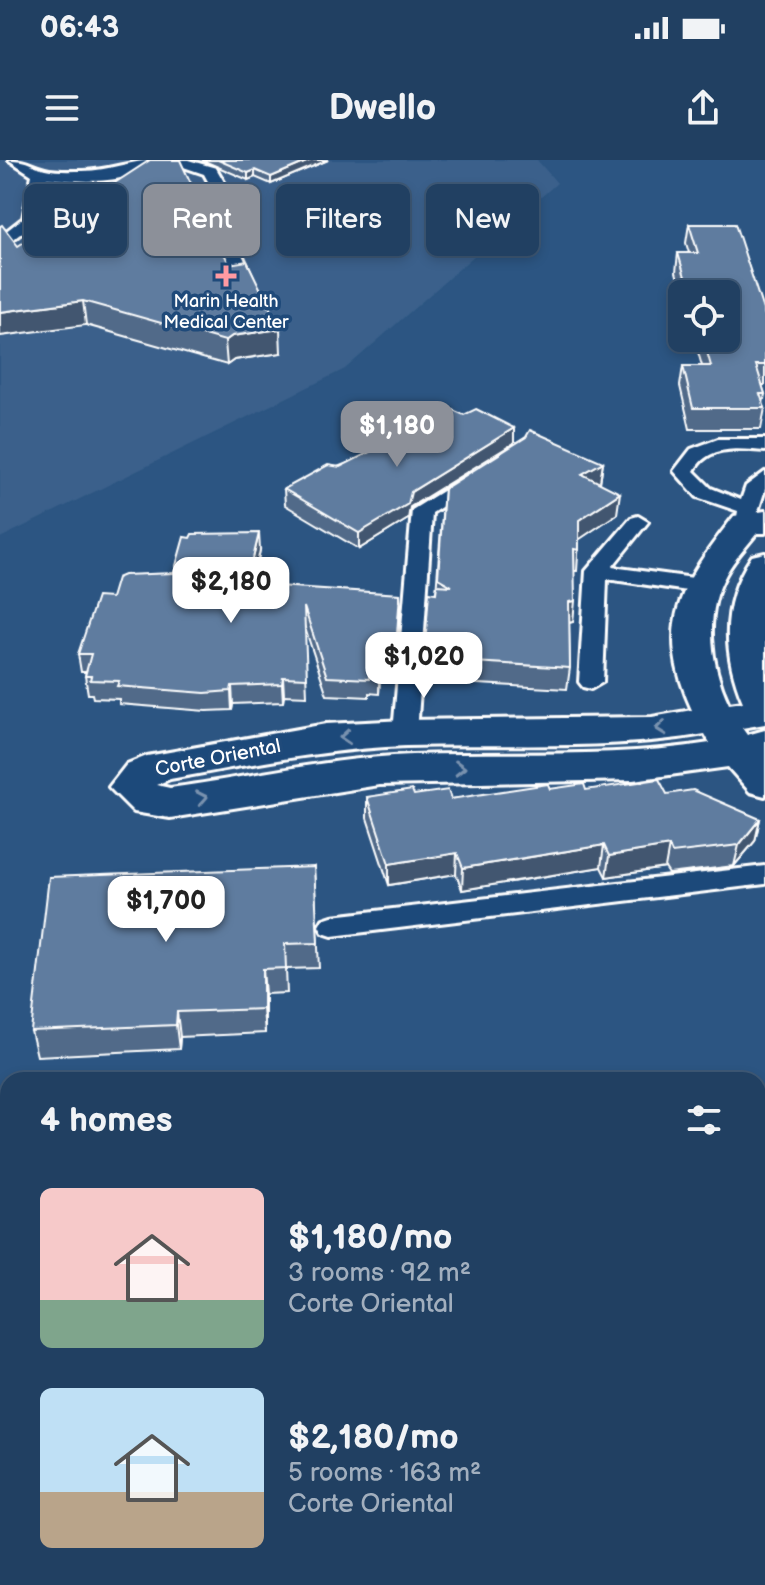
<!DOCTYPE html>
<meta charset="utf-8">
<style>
body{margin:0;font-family:"Balsamiq Sans",sans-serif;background:#294768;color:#f1f3f6;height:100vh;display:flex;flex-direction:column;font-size:30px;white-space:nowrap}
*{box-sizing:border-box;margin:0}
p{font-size:26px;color:#a2afbe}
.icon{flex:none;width:44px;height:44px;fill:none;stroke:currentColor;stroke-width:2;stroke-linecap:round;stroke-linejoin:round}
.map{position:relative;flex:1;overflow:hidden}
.drawer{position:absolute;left:0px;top:912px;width:766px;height:514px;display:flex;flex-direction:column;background:#214062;border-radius:24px 24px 0 0;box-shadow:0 4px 12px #0003,0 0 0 2px #3e5977}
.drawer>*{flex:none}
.banner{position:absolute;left:24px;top:24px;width:718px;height:72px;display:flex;gap:16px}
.buttons{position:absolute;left:668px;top:120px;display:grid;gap:16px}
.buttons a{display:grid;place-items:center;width:72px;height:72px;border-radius:12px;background:#214062;box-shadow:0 4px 12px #0003,0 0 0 2px #3e5977;font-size:40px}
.price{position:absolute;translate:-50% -68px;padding:0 18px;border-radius:16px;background:#fff;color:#222;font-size:26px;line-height:52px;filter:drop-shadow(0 2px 4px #0008)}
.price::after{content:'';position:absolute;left:50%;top:48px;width:24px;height:18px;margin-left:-12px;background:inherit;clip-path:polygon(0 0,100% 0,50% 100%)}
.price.active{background:#8c9099;color:#fff}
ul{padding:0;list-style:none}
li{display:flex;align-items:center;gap:24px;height:200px;padding:0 40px}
li span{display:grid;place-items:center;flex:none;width:224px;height:160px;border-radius:12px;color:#555}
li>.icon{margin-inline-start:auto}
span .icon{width:96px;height:96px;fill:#fffc;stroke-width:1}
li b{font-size:34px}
h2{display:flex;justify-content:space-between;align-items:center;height:96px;padding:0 40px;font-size:34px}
.tag{padding:0 28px;border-radius:12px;background:#214062;box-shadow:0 4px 12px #0003,0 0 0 2px #3e5977;font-size:28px;line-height:72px}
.tag.active{background:#8c9099;color:#fff}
.status{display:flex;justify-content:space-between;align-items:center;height:56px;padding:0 40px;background:#214062;direction:ltr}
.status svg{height:22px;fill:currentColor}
header{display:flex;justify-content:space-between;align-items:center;height:104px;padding:0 40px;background:#214062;font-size:36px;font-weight:700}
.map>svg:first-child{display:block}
</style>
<div class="status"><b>06:43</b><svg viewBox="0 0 49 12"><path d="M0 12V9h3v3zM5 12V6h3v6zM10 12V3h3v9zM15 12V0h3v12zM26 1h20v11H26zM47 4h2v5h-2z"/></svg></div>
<header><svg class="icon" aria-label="menu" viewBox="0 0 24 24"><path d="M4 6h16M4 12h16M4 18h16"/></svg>Dwello<svg class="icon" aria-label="share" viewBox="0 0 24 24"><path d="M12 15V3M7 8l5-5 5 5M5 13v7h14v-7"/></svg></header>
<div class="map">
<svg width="765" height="1425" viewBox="0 0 765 1425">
<rect width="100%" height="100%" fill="#2c5582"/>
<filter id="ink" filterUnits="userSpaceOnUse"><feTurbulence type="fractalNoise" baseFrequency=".0125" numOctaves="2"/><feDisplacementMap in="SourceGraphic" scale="16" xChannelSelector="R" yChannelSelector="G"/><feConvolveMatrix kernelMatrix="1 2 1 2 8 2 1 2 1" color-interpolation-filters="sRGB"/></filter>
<g filter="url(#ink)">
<!-- built -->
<polygon fill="#3b618b" points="0,0 537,0 557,23 345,209 0,378"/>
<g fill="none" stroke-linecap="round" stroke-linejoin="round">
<defs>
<g id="lane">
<path d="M9,0C27,0 30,5 45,9C56,12 71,11 83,11C109,11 131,0 157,0C131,26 80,22 47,18L39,60L0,89V76L23,58L32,15Z"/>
<polygon points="163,0 188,0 216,8 232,36 227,60 252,117 249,121 237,121 234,117 211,60 216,36 204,14"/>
<path d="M718,279H765V291C739,289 709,284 694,311L711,328L741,340L746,326L765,312V329L753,367H739L736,363L738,351L697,337L674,311L691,289Z"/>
<polygon points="473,312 483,318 480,322 432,353 417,573 405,581 393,573 412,350"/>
<polygon points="638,356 648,362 612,407 701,419 712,426 701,433 607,419 603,522 591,529 583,527 579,522 586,411 631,358"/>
<polygon points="765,706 765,724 332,776 323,773 319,766 323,759 332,756"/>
</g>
<g id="street">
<path d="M765,351V373H757C746,387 734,399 726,414C704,453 710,505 729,544L743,542C722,492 721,442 752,396L765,393V564L742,568L747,575L765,570V636L750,632L728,607L633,620L379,625L170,658L134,652L109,627L127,604L147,596L326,564L405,560L652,557L692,550C653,464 682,423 734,356ZM705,574L710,583C611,599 512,591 412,595C330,598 250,617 170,628L156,625L170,619C248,605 326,589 406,586C506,583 606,591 705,574Z"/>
<polygon points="0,1347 8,1350 8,1412 0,1409"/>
<polygon points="41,1418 116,1418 119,1425 44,1425"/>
<polygon points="508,1418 579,1418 576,1425 505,1425"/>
</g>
</defs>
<!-- lane casing -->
<use href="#lane" stroke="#fff" stroke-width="6"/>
<!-- street casing -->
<use href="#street" stroke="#fff" stroke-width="6"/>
<!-- lane -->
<use href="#lane" fill="#1f4a7a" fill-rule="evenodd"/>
<!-- street -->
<use href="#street" fill="#1f4a7a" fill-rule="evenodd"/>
</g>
<!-- wall -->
<g fill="#516b89" stroke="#fff" stroke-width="2">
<polygon points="202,0 328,0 271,24 255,17 248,20"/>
<polygon points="689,64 765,156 765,225 762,225 765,234 763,244 765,248 761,269 690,269 680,226 683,206 702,206 694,178 726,178 726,134 682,134 676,112 678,93 689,93 686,83"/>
<polygon points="18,86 229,104 281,193 234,200 227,205 86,165"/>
<polygon points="464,255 514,268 514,283 410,347 408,359 359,389 285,345 284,329"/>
<polygon points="603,302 600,323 617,354 579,379 577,411 574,411 573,462 569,463 570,508 567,529 424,521 424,499 436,433 444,329"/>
<polygon points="260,390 253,425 400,452 395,518 380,517 379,534 369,533 369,537 327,535 304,465 307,536 284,535 283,542 233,544 232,550 206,551 119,544 119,539 93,538 92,534 88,534 85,516 86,512 81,512 78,494 111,438 174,413"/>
<polygon points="550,629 667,634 760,659 755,681 734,706 669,714 665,708 606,717 601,707 462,730 456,714 389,725 367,658 367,637 414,635 451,639"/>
<polygon points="314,707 319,808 286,809 287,833 265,834 265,873 180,877 179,889 37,896 31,871"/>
<polygon points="679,1418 758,1418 765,1425 678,1425"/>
</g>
<!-- shaded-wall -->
<g fill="#42576f" stroke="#fff" stroke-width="2">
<polygon points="311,0 328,0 271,24 271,17"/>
<polygon points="255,10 255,17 248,20 248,13"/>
<polygon points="83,141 86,165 0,176 0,152"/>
<polygon points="280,169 281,193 234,200 227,205 225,181 232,176"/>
<polygon points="514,268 514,283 410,347 408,359 359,389 359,373 411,332"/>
<polygon points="603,302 600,322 580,335 582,314"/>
<polygon points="620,333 617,354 577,381 579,360"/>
<polygon points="259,373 260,390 249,442 247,424"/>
<polygon points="400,434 400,452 395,518 395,500"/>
<polygon points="575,441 573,462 567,463 569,442"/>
<polygon points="380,499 380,517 379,534 379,516"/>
<polygon points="283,517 284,535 283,542 282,524"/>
<polygon points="232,526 233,544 232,550 231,531"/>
<polygon points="760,659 755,681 734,706 739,685"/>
<polygon points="604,685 601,707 462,730 463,708"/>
<polygon points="669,686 665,708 606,717 609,696"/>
<polygon points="457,693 456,714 389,725 389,704"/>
<polygon points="263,809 265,834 265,873 263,849"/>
<polygon points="177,852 180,877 179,889 176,865"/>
</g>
<!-- building -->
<g fill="#5e7c9f" stroke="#fff" stroke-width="2">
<polygon points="150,0 180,0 229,104 247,101 280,169 232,176 225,181 83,141 0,152 0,66 2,65 18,86"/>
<polygon points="218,0 311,0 271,17 255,10 248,13"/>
<polygon points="689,64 735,64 765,156 765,205 756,205 765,234 760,234 765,248 693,248 683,206 711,206 703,178 726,178 726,134 690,134 678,93 698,93"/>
<polygon points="476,249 514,268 411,332 408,344 359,373 284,329 328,305 340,307 453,250 464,255"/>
<polygon points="530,270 603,302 582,314 620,333 579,360 579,390 574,389 575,441 569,442 570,508 424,499 429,432 436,433 437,425 452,426 438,418 444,329 526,277"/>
<polygon points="259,373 247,424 400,434 395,500 380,499 379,516 369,515 369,519 327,517 304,447 307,518 283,517 282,524 232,526 231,531 205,533 117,526 119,521 90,520 91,516 85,516 91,494 78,494 97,437 111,438 117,418 124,415 174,413 184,377 190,378 192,374"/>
<polygon points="659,619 667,634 693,630 760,659 739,685 672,693 669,686 609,696 604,685 463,708 457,693 389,704 367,637 412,630 414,635 448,630 451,639 548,624 550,629 584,624 586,630"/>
<polygon points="314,707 318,783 285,784 286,808 263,809 263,849 177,852 176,865 31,871 49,717"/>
<polygon points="758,1335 765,1336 765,1425 682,1425 683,1418 758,1418"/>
<polygon points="635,1418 646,1418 677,1425 634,1425"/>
</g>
<!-- one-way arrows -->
<defs><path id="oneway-chevron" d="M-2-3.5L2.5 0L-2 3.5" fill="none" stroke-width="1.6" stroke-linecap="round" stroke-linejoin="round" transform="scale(2)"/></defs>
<g stroke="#7992af">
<use href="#oneway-chevron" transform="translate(661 568) rotate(174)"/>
<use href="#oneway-chevron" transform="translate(345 577) rotate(176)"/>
<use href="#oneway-chevron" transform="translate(460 608) rotate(-1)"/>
<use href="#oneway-chevron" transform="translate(202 638) rotate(-11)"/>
</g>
</g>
<!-- markers -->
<path fill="#ff9aa2" stroke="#1f4a7a" stroke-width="3" d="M222 104h8v8h8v8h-8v8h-8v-8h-8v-8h8z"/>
<g text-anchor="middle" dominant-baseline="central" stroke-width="7" stroke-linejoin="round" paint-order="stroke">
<!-- far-poi labels -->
<g font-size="18" fill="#fff" stroke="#1f4a7a">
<text x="226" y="141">Marin Health<tspan x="226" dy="21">Medical Center</tspan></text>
</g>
<!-- street labels -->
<g font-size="20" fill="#fff" stroke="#1f4a7a">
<text transform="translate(218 598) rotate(-11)">Corte Oriental</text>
</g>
</g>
</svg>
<div class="buttons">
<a><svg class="icon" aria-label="locate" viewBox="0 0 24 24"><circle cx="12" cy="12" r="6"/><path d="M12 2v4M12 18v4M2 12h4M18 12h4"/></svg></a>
</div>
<b class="price active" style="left:397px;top:309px">$1,180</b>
<b class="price" style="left:231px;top:465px">$2,180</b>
<b class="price" style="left:424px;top:540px">$1,020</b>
<b class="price" style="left:166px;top:784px">$1,700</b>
<div class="banner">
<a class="tag">Buy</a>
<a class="tag active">Rent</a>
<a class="tag">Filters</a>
<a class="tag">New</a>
</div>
<section class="drawer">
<h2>4 homes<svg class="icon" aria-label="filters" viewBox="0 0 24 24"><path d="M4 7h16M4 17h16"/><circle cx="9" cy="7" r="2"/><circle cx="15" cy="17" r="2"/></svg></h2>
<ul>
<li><span style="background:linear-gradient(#f6c9c9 70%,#7fa58c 0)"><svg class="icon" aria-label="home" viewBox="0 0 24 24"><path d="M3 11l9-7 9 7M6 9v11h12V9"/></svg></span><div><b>$1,180/mo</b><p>3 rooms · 92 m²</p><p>Corte Oriental</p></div></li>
<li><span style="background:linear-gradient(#bfe0f5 65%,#b9a48a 0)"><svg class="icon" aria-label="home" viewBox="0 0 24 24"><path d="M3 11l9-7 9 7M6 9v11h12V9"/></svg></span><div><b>$2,180/mo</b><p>5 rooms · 163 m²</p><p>Corte Oriental</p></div></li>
</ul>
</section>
</div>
